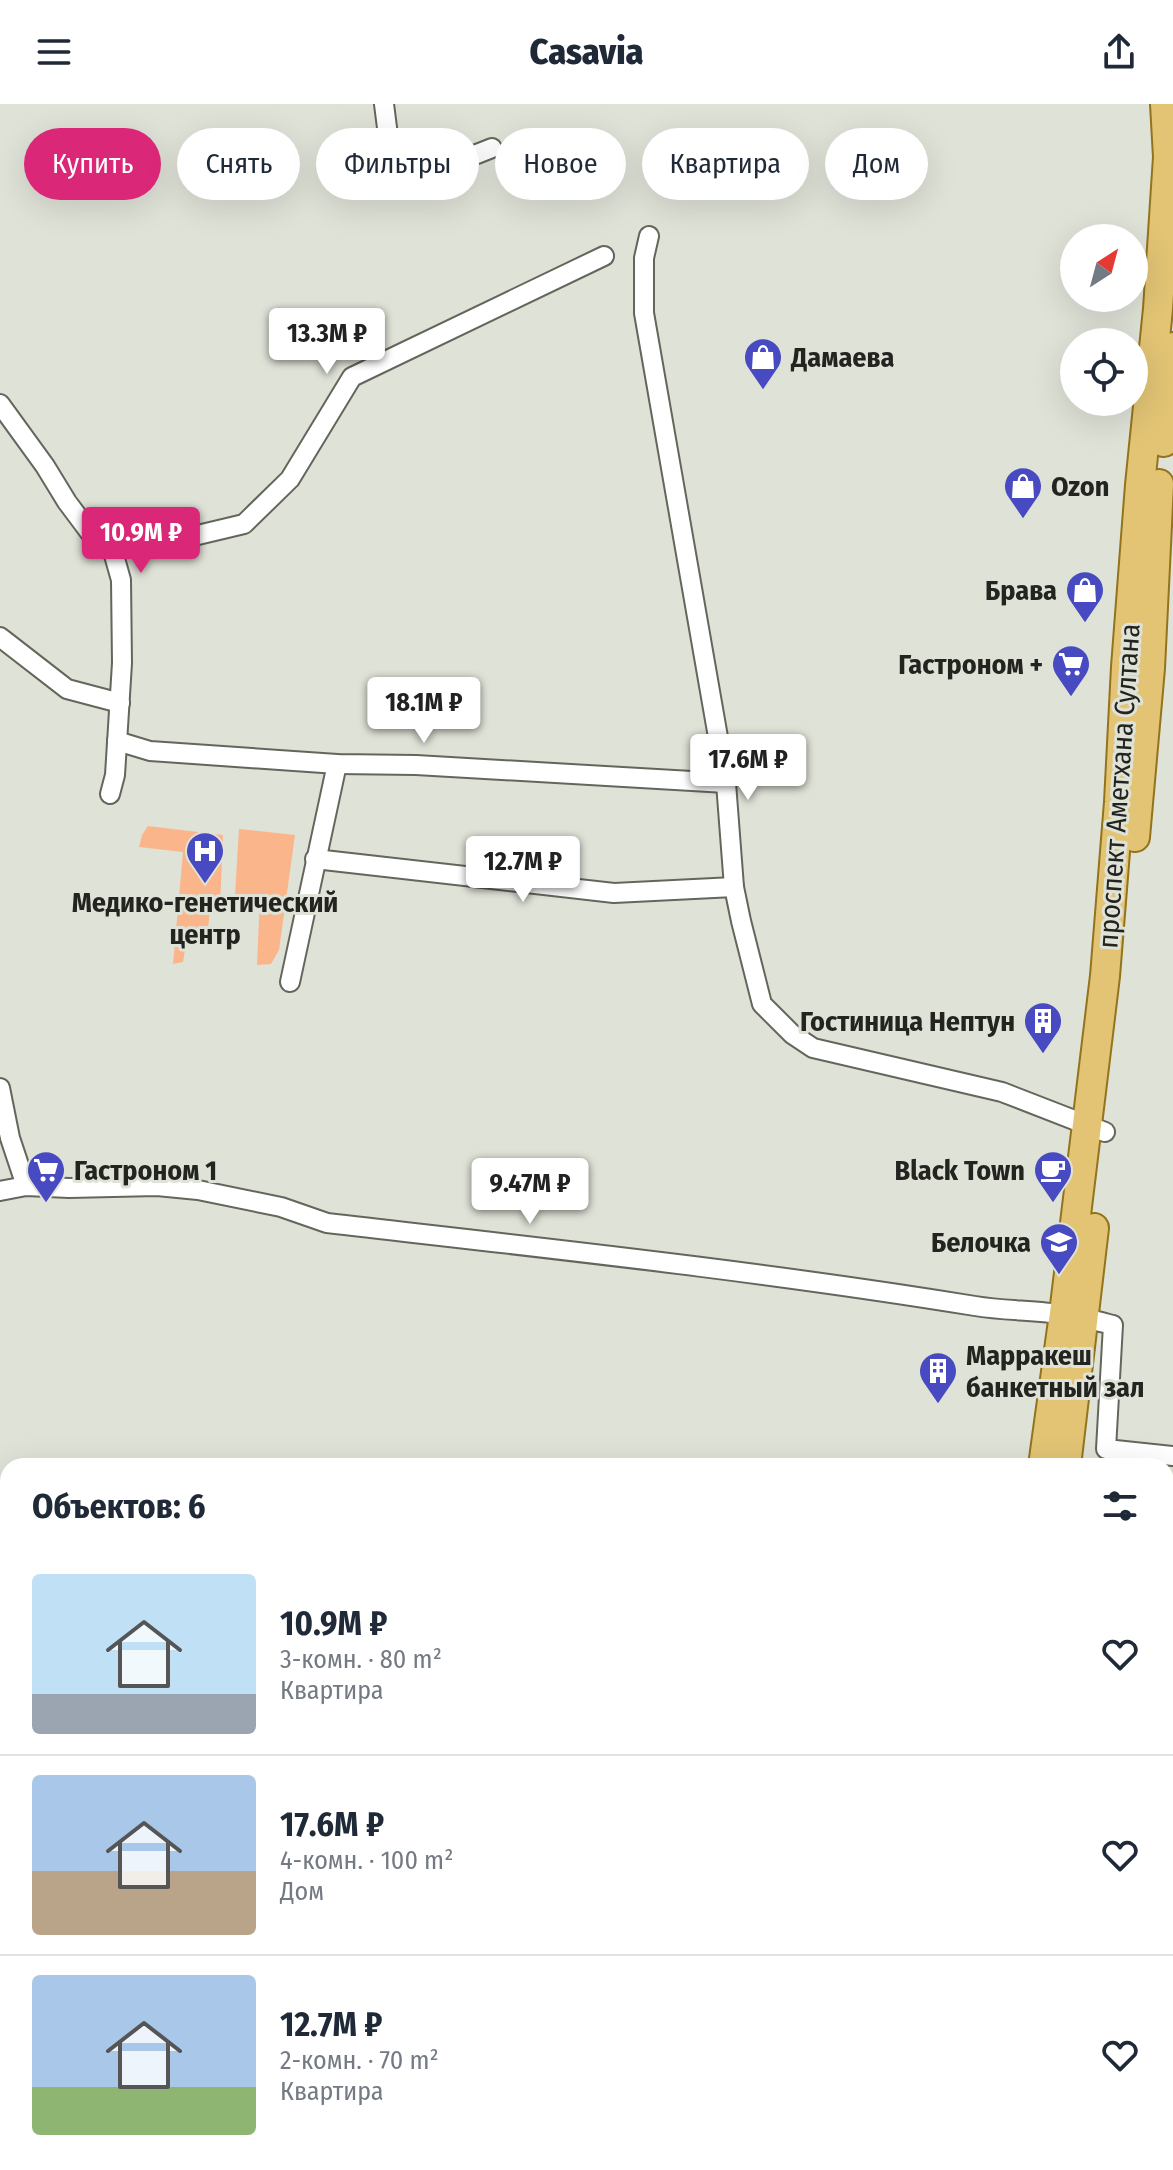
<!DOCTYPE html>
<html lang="ru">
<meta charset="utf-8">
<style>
body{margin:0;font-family:"Fira Sans Condensed",sans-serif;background:#f6f6f7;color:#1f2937;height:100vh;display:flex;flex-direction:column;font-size:30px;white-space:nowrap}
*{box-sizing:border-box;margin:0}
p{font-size:26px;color:#747a83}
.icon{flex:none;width:44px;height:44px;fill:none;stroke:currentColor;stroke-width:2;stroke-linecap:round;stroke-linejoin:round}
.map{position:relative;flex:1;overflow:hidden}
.side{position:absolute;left:0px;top:1354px;width:1174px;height:712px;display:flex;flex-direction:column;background:#fff;border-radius:24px 24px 0 0;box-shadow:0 8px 32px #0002}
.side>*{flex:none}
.banner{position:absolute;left:24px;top:24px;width:1126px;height:72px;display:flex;gap:16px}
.needle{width:52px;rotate:36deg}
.buttons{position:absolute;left:1060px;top:120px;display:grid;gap:16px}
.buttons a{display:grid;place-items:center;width:88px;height:88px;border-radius:50%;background:#fff;box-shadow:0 8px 32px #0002;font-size:40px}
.price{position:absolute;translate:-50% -68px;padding:0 18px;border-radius:8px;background:#fff;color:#222;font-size:26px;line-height:52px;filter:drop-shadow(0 2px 4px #0008)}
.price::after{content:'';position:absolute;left:50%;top:48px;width:24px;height:18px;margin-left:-12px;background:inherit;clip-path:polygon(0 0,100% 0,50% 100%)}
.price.current{background:#db2777;color:#fff}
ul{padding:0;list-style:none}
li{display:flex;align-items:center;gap:24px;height:200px;padding:0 32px}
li+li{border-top:2px solid #e0e1e3}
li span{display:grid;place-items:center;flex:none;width:224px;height:160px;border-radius:8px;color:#555}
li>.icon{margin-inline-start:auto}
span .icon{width:96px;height:96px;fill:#fffc;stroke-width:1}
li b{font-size:34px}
h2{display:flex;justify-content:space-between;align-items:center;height:96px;padding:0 32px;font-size:34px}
.chip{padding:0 28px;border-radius:36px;background:#fff;box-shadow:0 8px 32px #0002;font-size:28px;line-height:72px}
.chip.current{background:#db2777;color:#fff}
header{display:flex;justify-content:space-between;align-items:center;height:104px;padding:0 32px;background:#fff;font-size:36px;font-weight:800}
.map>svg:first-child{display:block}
</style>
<header><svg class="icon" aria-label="menu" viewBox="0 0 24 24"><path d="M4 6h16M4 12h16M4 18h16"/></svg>Casavia<svg class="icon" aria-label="share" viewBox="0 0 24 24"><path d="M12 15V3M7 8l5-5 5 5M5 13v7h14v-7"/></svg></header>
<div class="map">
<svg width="1173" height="2066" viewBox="0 0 1173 2066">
<defs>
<pattern id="cemetery-stones" width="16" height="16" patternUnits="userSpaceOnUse" patternTransform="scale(2)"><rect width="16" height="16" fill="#fbb58a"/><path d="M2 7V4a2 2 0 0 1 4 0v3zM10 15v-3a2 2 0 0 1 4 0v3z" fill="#d79c77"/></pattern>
</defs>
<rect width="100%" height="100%" fill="#dfe2d7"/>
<!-- grass -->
<g fill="#fbb58a">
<polygon points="148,722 223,731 220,803 210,803 207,838 187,835 183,858 173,860 183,748 139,743 142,731"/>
<polygon points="239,725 295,731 279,846 271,860 257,861 260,793 235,791"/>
</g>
<!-- cemetery -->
<polygon fill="url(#cemetery-stones)" points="8,1917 8,2058 202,2058 202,2066 0,2066 0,1922"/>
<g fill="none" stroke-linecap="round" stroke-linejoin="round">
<!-- canal -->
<g stroke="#45d9c1" stroke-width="20">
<polyline points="1166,1987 1173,1944"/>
<polyline points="1153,2066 1154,2058"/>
</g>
<defs>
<g id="street">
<path d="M384,0L392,63C426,68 461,57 492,44"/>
<polyline points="649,132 644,154 644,209 726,679 734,783 741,817 762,900 792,930 813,944 1002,988 1105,1028"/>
<polyline points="0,300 45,362 67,398 91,430 112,444 121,476 122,559 115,671 110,690"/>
<polyline points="112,444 181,435 244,420 290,375 352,273 604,152"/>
<polyline points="0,533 67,585 120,599"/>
<polyline points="117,637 150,647 337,660 416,661 726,679"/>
<polyline points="315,755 614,789 734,783"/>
<polyline points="290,878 337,660"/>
<polyline points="0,984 10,1034 26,1082"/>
<path d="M0,1087L26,1082L69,1084L157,1082L198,1086L281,1103L327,1119C543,1144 760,1167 975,1202C1005,1207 1036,1206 1066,1211C1082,1213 1097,1217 1113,1221L1106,1345L1173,1352"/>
<polyline points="0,1812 8,1817"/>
<polyline points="0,1904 8,1900"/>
<polyline points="903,2058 931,2066"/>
<polyline points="236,2066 237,2058"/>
<polyline points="510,2066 510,2058"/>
<polyline points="655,2066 658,2058"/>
</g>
<g id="primary">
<polyline points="1164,338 1173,243"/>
<polyline points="1135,733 1150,564 1159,380"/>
<polyline points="1043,1362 1064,1210 1105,872 1119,698 1126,563 1140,381 1158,205 1168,53 1165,0"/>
<polyline points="1066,1362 1094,1124"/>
<polyline points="950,2066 951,2058"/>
<polyline points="970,2066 971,2058"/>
</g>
</defs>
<!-- street casing -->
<use href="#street" stroke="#64665c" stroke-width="22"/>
<!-- primary casing -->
<use href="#primary" stroke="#93731b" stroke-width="32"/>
<!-- street -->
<use href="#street" stroke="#fff" stroke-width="18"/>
<!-- primary -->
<use href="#primary" stroke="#e2c474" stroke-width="28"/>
</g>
<!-- icons -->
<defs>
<symbol id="shop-pin" viewBox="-11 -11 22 30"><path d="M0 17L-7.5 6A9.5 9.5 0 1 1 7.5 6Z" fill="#474ac0" stroke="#dfe2d7"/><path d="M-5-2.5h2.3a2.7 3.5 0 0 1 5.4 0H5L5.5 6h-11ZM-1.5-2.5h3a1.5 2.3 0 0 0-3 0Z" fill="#fff"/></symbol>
<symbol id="supermarket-pin" viewBox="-11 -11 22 30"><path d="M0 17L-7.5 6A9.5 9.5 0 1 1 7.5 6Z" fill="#474ac0" stroke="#dfe2d7"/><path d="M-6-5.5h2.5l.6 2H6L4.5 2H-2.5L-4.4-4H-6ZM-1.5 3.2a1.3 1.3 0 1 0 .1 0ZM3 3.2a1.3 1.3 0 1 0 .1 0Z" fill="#fff"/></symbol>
<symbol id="hospital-pin" viewBox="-11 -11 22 30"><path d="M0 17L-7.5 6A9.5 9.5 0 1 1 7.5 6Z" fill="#474ac0" stroke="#dfe2d7"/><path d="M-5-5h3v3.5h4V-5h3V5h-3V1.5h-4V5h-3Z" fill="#fff"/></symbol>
<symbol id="building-pin" viewBox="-11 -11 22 30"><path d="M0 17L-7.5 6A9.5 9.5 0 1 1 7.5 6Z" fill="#474ac0" stroke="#dfe2d7"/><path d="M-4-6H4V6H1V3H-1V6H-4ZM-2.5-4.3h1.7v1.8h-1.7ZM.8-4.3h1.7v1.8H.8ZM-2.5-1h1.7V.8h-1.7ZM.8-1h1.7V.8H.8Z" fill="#fff"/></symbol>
<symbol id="cafe-pin" viewBox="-11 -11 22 30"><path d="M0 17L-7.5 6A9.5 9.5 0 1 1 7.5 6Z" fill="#474ac0" stroke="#dfe2d7"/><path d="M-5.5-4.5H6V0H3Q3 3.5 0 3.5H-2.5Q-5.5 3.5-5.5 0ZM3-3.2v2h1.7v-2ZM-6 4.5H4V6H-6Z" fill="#fff"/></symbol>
<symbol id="school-pin" viewBox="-11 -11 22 30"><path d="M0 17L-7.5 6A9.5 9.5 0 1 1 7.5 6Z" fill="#474ac0" stroke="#dfe2d7"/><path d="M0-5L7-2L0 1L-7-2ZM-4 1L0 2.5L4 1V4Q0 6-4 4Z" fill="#fff"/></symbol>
</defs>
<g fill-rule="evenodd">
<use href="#shop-pin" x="741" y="231" width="44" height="60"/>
<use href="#shop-pin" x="1001" y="360" width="44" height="60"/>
<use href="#shop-pin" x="1063" y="464" width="44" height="60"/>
<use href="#supermarket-pin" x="1049" y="538" width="44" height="60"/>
<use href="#hospital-pin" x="183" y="725" width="44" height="60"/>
<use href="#building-pin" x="1021" y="895" width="44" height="60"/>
<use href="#supermarket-pin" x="24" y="1044" width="44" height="60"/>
<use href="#cafe-pin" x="1031" y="1044" width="44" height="60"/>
<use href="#school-pin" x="1037" y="1116" width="44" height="60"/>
<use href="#building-pin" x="916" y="1245" width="44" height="60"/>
</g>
<g text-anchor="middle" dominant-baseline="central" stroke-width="6" stroke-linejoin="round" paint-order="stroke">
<!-- poi labels -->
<g font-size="28" font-weight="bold" fill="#232420" stroke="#dfe2d7" text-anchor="end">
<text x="791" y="253" text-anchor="start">Дамаева</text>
<text x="1051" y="382" text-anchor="start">Ozon</text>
<text x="1057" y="486">Брава</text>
<text x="1043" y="560">Гастроном +</text>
<text x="205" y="798" text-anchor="middle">Медико-генетический<tspan x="205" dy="32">центр</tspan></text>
<text x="1015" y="917">Гостиница Нептун</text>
<text x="74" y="1066" text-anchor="start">Гастроном 1</text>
<text x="1025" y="1066">Black Town</text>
<text x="1031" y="1138">Белочка</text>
<text x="966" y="1251" text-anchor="start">Марракеш<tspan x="966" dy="32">банкетный зал</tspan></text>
</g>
<!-- street labels -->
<g font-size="28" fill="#232420" stroke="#dfe2d7">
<text transform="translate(1119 682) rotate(-86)">проспект Аметхана Султана</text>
</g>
</g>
</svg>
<div class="buttons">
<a><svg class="needle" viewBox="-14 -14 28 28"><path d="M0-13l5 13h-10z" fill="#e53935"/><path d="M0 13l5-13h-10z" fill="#747a83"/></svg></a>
<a><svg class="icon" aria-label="locate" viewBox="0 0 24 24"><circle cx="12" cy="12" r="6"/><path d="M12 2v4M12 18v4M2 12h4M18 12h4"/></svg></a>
</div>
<b class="price" style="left:327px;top:272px">13.3M ₽</b>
<b class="price current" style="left:141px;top:471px">10.9M ₽</b>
<b class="price" style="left:424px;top:641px">18.1M ₽</b>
<b class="price" style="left:748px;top:698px">17.6M ₽</b>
<b class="price" style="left:523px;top:800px">12.7M ₽</b>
<b class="price" style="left:530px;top:1122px">9.47M ₽</b>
<div class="banner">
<a class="chip current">Купить</a>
<a class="chip">Снять</a>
<a class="chip">Фильтры</a>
<a class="chip">Новое</a>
<a class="chip">Квартира</a>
<a class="chip">Дом</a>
</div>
<section class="side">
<h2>Объектов: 6<svg class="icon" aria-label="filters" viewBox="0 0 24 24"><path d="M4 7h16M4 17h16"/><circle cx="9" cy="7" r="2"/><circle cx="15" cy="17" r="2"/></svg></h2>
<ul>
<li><span style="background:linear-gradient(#bfe0f5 75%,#9aa5b1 0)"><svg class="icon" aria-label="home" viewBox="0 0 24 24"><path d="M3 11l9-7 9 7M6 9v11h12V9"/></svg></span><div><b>10.9M ₽</b><p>3-комн. · 80 m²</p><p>Квартира</p></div><svg class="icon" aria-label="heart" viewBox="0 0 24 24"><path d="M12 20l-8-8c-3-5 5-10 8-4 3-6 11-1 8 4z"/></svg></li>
<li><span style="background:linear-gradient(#a9c7e8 60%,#b9a48a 0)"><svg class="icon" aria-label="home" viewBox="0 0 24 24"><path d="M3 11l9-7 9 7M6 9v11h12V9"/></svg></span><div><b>17.6M ₽</b><p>4-комн. · 100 m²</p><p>Дом</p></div><svg class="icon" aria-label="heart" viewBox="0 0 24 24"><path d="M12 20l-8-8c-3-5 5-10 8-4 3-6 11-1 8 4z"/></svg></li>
<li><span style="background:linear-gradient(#a9c7e8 70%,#8fb573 0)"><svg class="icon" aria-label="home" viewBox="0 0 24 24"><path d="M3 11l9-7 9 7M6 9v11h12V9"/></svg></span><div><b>12.7M ₽</b><p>2-комн. · 70 m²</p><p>Квартира</p></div><svg class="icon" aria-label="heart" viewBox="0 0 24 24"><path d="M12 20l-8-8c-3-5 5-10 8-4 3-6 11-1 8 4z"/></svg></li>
</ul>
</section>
</div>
